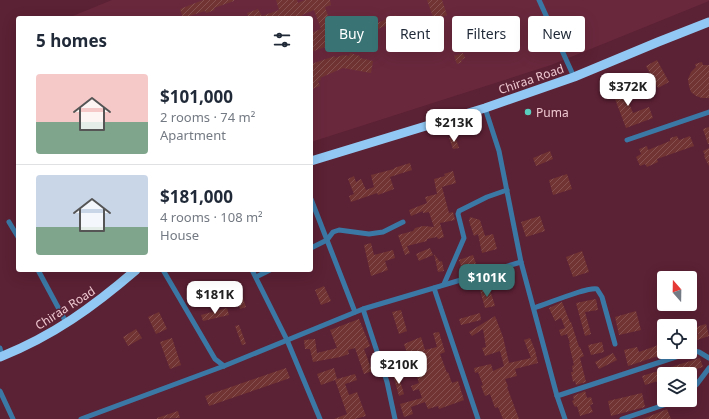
<!DOCTYPE html>
<meta charset="utf-8">
<style>
body{margin:0;font-family:"Noto Sans",sans-serif;background:#f2f2f3;color:#1f2937;height:100vh;display:flex;flex-direction:column;font-size:15px;white-space:nowrap}
*{box-sizing:border-box;margin:0}
p{font-size:13px;color:#747a83}
.icon{flex:none;width:22px;height:22px;fill:none;stroke:currentColor;stroke-width:2;stroke-linecap:round;stroke-linejoin:round}
.map{position:relative;flex:1;overflow:hidden}
.sheet{position:absolute;left:16px;top:16px;width:297px;height:256px;display:flex;flex-direction:column;background:#fff;border-radius:4px;box-shadow:0 4px 16px #0002}
.sheet>*{flex:none}
.banner{position:absolute;left:325px;top:16px;width:324px;height:36px;display:flex;gap:8px}
.needle{width:26px;rotate:340deg}
.tools{position:absolute;left:657px;top:271px;display:grid;gap:8px}
.tools a{display:grid;place-items:center;width:40px;height:40px;border-radius:4px;background:#fff;box-shadow:0 4px 16px #0002;font-size:20px}
.price{position:absolute;translate:-50% -34px;padding:0 9px;border-radius:8px;background:#fff;color:#222;font-size:13px;line-height:26px;filter:drop-shadow(0 1px 2px #0008)}
.price::after{content:'';position:absolute;left:50%;top:24px;width:12px;height:9px;margin-left:-6px;background:inherit;clip-path:polygon(0 0,100% 0,50% 100%)}
.price.on{background:#397374;color:#fff}
ul{padding:0;list-style:none}
li{display:flex;align-items:center;gap:12px;height:100px;padding:0 20px}
li+li{border-top:1px solid #e0e1e3}
li span{display:grid;place-items:center;flex:none;width:112px;height:80px;border-radius:4px;color:#555}
li>.icon{margin-inline-start:auto}
span .icon{width:48px;height:48px;fill:#fffc;stroke-width:1}
li b{font-size:17px}
h2{display:flex;justify-content:space-between;align-items:center;height:48px;padding:0 20px;font-size:17px}
.tag{padding:0 14px;border-radius:4px;background:#fff;box-shadow:0 4px 16px #0002;font-size:14px;line-height:36px}
.tag.on{background:#397374;color:#fff}
.map>svg:first-child{display:block}
</style>
<div class="map">
<svg width="709" height="419" viewBox="0 0 709 419">
<defs>
<pattern id="building-hatch" width="6" height="6" patternUnits="userSpaceOnUse"><rect width="6" height="6" fill="#713433"/><path d="M-1 1l2-2M0 6l6-6M5 7l2-2" fill="none" stroke="#865050"/></pattern>
</defs>
<rect width="100%" height="100%" fill="#5b2134"/>
<!-- built -->
<polygon fill="#6a283d" points="112,0 709,0 709,1 551,65 311,142 311,18 68,18"/>
<!-- building -->
<g fill="url(#building-hatch)">
<polygon points="203,0 234,0 234,1 214,8 215,10 206,13 205,11 183,18 180,9"/>
<polygon points="276,0 297,0 298,3 305,0 330,0 331,5 325,7 330,22 337,19 339,25 352,21 355,31 329,41 331,45 311,52 311,33 321,29 314,10 302,15 303,18 249,18 247,13 258,9 262,16 279,10"/>
<polygon points="427,0 442,0 447,15 434,20"/>
<polygon points="396,15 398,21 370,32 368,27"/>
<polygon points="459,34 463,44 456,46 453,37"/>
<polygon points="350,53 360,56 360,58 373,61 371,73 343,68 320,78 321,80 318,81 320,86 312,89 311,64 335,56 335,58 343,55 349,56"/>
<polygon points="463,53 465,58 461,60 462,62 457,64 454,56"/>
<polygon points="657,60 669,82 658,88 646,66"/>
<polygon points="702,62 703,65 709,65 709,98 702,98 696,96 691,92 689,86 688,79 691,72 696,67 695,64"/>
<polygon points="619,79 633,113 649,107 653,118 626,128 609,83"/>
<polygon points="709,127 709,144 708,144 703,129"/>
<polygon points="455,136 459,148 453,149 449,138"/>
<polygon points="677,136 679,140 690,136 694,146 657,159 658,162 647,167 645,164 640,166 636,157 641,154 639,149 647,146 648,150 670,141 670,138"/>
<polygon points="709,148 709,166 704,156 705,155 703,151"/>
<polygon points="550,151 553,159 536,166 533,158"/>
<polygon points="410,163 412,170 390,177 394,189 378,195 377,193 351,202 349,196 354,194 348,179 354,176 356,182 361,179 366,190 374,187 371,175 394,169 394,168"/>
<polygon points="453,171 456,183 442,187 449,213 453,212 455,220 440,223 444,237 438,239 437,237 427,239 427,241 407,246 410,253 405,255 398,235 413,231 415,228 423,226 434,227 429,212 423,213 423,211 411,216 409,210 427,203 425,197 437,194 434,179 445,176 444,174"/>
<polygon points="567,174 572,189 553,195 549,180"/>
<polygon points="540,216 545,231 526,237 521,222"/>
<polygon points="470,217 480,220 485,236 493,234 497,249 482,253 478,234 474,236 469,221"/>
<polygon points="371,243 374,255 393,250 395,258 385,261 388,270 371,276 364,245"/>
<polygon points="430,248 433,255 419,261 416,254"/>
<polygon points="582,251 589,272 573,277 566,257"/>
<polygon points="434,254 440,262 442,261 444,271 438,272"/>
<polygon points="473,255 477,267 463,272 459,260"/>
<polygon points="324,286 331,301 321,305 315,290"/>
<polygon points="489,287 495,306 485,308 480,290"/>
<polygon points="240,289 246,307 240,309 235,291"/>
<polygon points="596,299 598,310 585,312 591,334 585,336 576,303"/>
<polygon points="562,302 570,322 571,322 579,347 580,347 584,356 580,358 586,382 576,385 575,381 573,382 571,372 573,372 572,366 574,365 569,344 570,344 567,334 561,336 559,330 565,328 561,318 555,321 549,308"/>
<polygon points="227,308 229,315 203,321 201,315"/>
<polygon points="401,310 407,331 399,334 392,312"/>
<polygon points="636,311 641,330 619,335 615,317"/>
<polygon points="159,312 167,329 156,334 148,317"/>
<polygon points="480,313 481,320 461,325 459,319"/>
<polygon points="495,316 503,337 509,363 531,358 524,340 530,338 535,350 538,363 515,369 517,376 505,379 508,386 507,387 519,419 503,419 498,407 495,408 490,394 485,396 481,386 483,385 478,372 475,373 474,368 491,364 493,371 504,366 500,351 485,356 482,348 486,347 483,329 472,336 469,332"/>
<polygon points="359,319 370,346 364,349 372,371 364,374 355,348 348,350 349,354 340,357 313,362 310,349 305,349 304,340 315,339 317,353 337,348 330,330"/>
<polygon points="706,324 709,336 694,341 695,347 690,348 690,332 692,332 693,336 698,335 696,327"/>
<polygon points="239,325 246,344 242,345 235,326"/>
<polygon points="136,329 142,338 128,346 123,337"/>
<polygon points="439,332 445,352 440,354 447,373 448,372 452,383 458,381 464,400 439,409 438,406 428,409 425,402 411,407 413,414 404,417 400,404 422,398 419,389 413,391 411,386 419,383 416,374 427,370 424,361 411,365 404,344 421,337 425,350 437,347 433,333"/>
<polygon points="172,338 181,365 170,369 160,342"/>
<polygon points="602,342 604,352 591,355 588,345"/>
<polygon points="664,343 664,354 628,366 624,350 637,347 639,352"/>
<polygon points="613,353 617,360 599,369 595,362"/>
<polygon points="700,358 703,367 681,374 664,374 664,379 645,385 642,376"/>
<polygon points="286,368 290,378 209,406 205,396"/>
<polygon points="334,368 337,379 355,374 357,380 345,384 349,395 357,392 366,416 355,419 334,419 347,414 335,380 321,385 317,374"/>
<polygon points="398,374 404,394 399,396 393,375"/>
<polygon points="585,391 587,398 591,397 593,404 590,405 593,412 580,416 577,406 575,407 572,401 574,400 573,396"/>
<polygon points="642,393 645,407 611,416 608,401"/>
<polygon points="667,409 671,419 643,419"/>
<polygon points="178,411 180,418 157,419 157,418"/>
</g>
<g fill="none" stroke-linecap="round" stroke-linejoin="round">
<!-- street -->
<g stroke="#3b78a5" stroke-width="5">
<polyline points="539,0 574,77"/>
<polyline points="485,108 499,151 521,262 557,396 565,419"/>
<polyline points="627,140 709,112"/>
<polyline points="311,199 355,312"/>
<polyline points="9,222 18,237"/>
<polyline points="311,248 327,240 333,232 339,230 369,234 383,232 403,222"/>
<polyline points="38,270 67,324"/>
<polyline points="163,270 215,359 224,366"/>
<polyline points="252,270 287,340 320,419"/>
<polyline points="256,277 270,270"/>
<polyline points="444,284 464,238 458,214 459,211 487,197 507,190"/>
<polyline points="434,288 478,419"/>
<path d="M534,308C547,304 586,287 597,289L602,297L615,344"/>
<polyline points="363,309 387,382 395,419"/>
<polyline points="0,348 2,356"/>
<polyline points="690,390 697,384 709,368"/>
<polyline points="0,391 13,419"/>
<polyline points="557,396 694,351 699,352 709,358"/>
<polyline points="81,419 224,366 363,309 521,262"/>
<polyline points="622,419 664,405 673,400"/>
</g>
<!-- highway -->
<g stroke="#91c8f4" stroke-width="9">
<polyline points="311,161 485,108 574,77 658,42 709,22"/>
<path d="M0,357C53,336 93,307 136,270"/>
</g>
</g>
<!-- markers -->
<circle fill="#59cebe" stroke="#5b2134" stroke-width="1.5" cx="528" cy="112" r="4"/>
<g text-anchor="middle" dominant-baseline="central" stroke-width="3" stroke-linejoin="round" paint-order="stroke">
<!-- street labels -->
<g font-size="12" fill="#eec8d1" stroke="#5b2134">
<text transform="translate(531 79) rotate(-19)">Chiraa Road</text>
<text transform="translate(65 308) rotate(-33)">Chiraa Road</text>
</g>
<!-- poi labels -->
<g font-size="12" fill="#eec8d1" stroke="#5b2134" text-anchor="start">
<text x="536" y="112">Puma</text>
</g>
</g>
</svg>
<div class="tools">
<a><svg class="needle" viewBox="-14 -14 28 28"><path d="M0-13l5 13h-10z" fill="#e53935"/><path d="M0 13l5-13h-10z" fill="#747a83"/></svg></a>
<a><svg class="icon" aria-label="locate" viewBox="0 0 24 24"><circle cx="12" cy="12" r="6"/><path d="M12 2v4M12 18v4M2 12h4M18 12h4"/></svg></a>
<a><svg class="icon" aria-label="layers" viewBox="0 0 24 24"><path d="M12 4l9 5-9 5-9-5zM3 14l9 5 9-5"/></svg></a>
</div>
<b class="price" style="left:628px;top:107px">$372K</b>
<b class="price" style="left:454px;top:143px">$213K</b>
<b class="price on" style="left:487px;top:298px">$101K</b>
<b class="price" style="left:215px;top:315px">$181K</b>
<b class="price" style="left:399px;top:385px">$210K</b>
<div class="banner">
<a class="tag on">Buy</a>
<a class="tag">Rent</a>
<a class="tag">Filters</a>
<a class="tag">New</a>
</div>
<section class="sheet">
<h2>5 homes<svg class="icon" aria-label="filters" viewBox="0 0 24 24"><path d="M4 7h16M4 17h16"/><circle cx="9" cy="7" r="2"/><circle cx="15" cy="17" r="2"/></svg></h2>
<ul>
<li><span style="background:linear-gradient(#f6c9c9 60%,#7fa58c 0)"><svg class="icon" aria-label="home" viewBox="0 0 24 24"><path d="M3 11l9-7 9 7M6 9v11h12V9"/></svg></span><div><b>$101,000</b><p>2 rooms · 74 m²</p><p>Apartment</p></div></li>
<li><span style="background:linear-gradient(#c9d6e8 65%,#7fa58c 0)"><svg class="icon" aria-label="home" viewBox="0 0 24 24"><path d="M3 11l9-7 9 7M6 9v11h12V9"/></svg></span><div><b>$181,000</b><p>4 rooms · 108 m²</p><p>House</p></div></li>
</ul>
</section>
</div>
